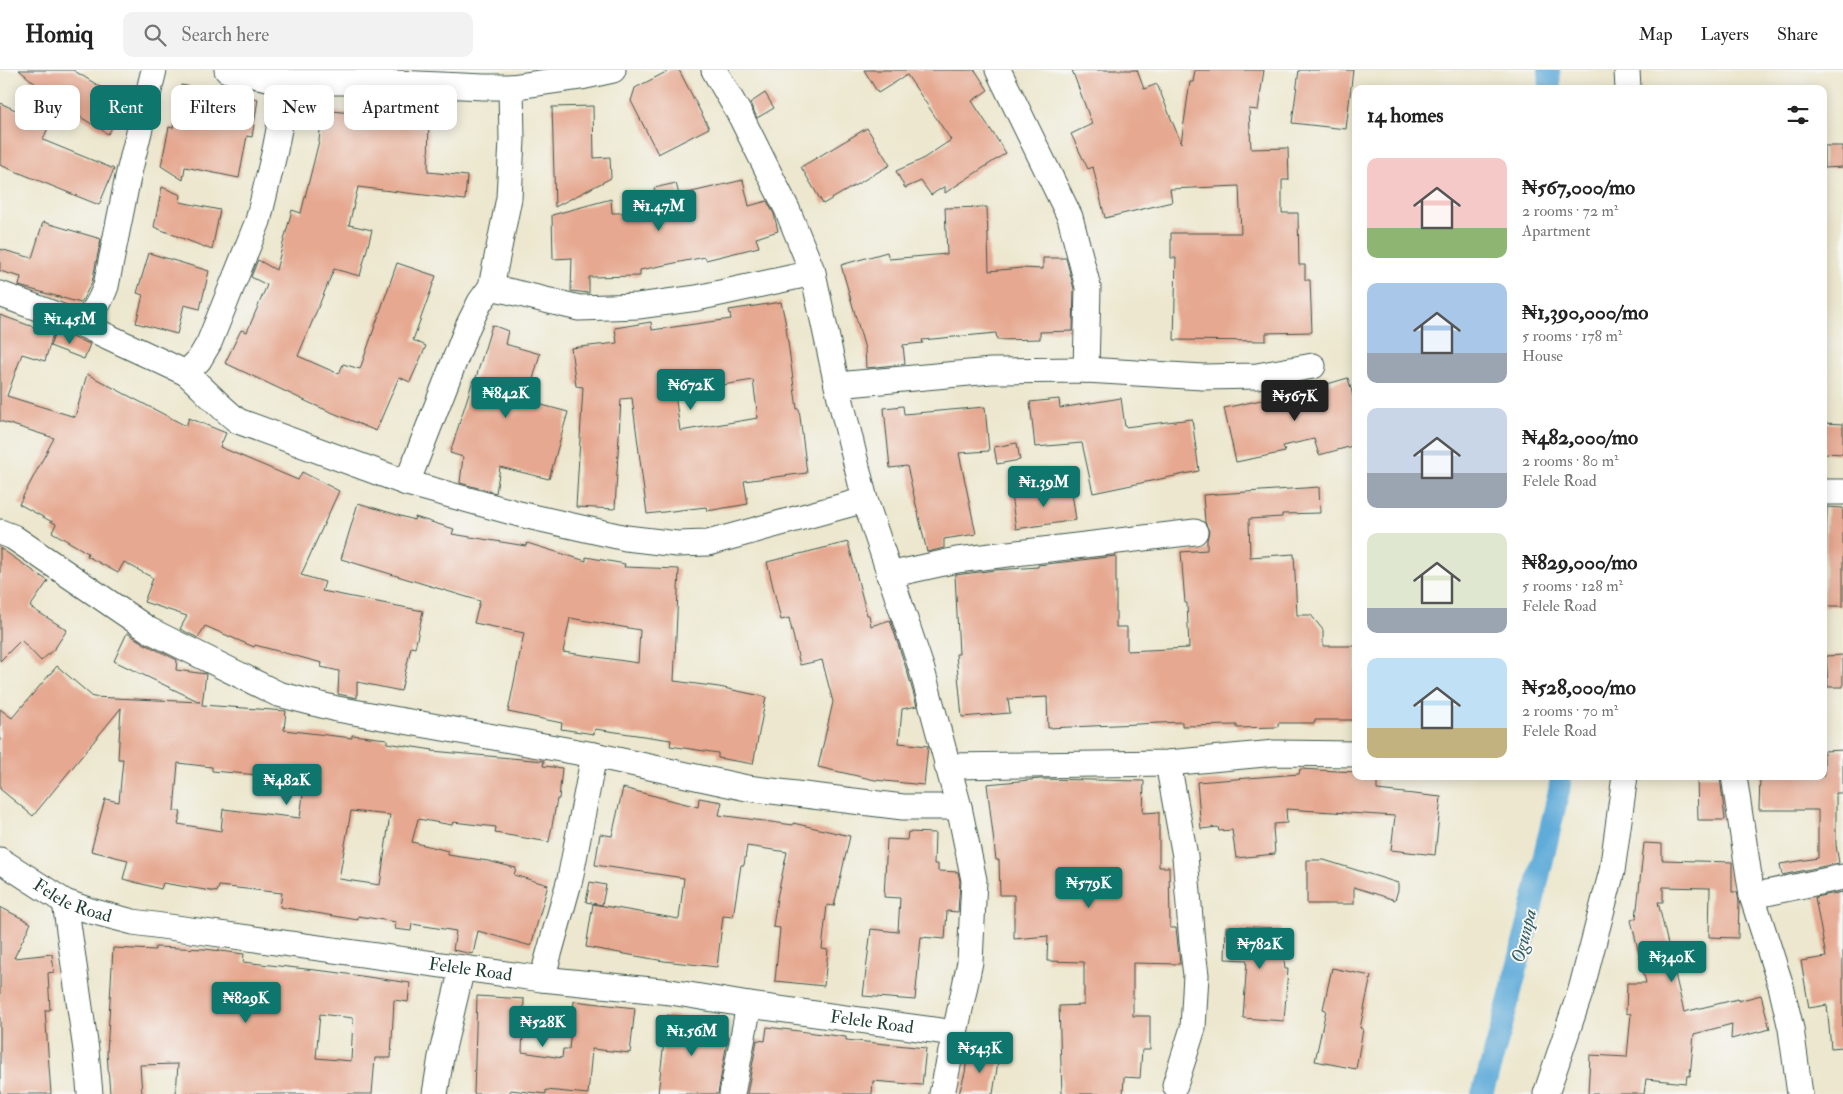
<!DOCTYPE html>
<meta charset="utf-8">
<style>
body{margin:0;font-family:"IM FELL Double Pica",serif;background:#f2f2f2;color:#222;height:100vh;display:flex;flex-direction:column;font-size:19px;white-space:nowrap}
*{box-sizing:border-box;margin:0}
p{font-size:16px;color:#767676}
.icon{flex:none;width:28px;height:28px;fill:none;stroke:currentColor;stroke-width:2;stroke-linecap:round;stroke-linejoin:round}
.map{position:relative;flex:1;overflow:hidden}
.side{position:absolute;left:1352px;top:15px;width:475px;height:695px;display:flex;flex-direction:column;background:#fff;border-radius:10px;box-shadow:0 2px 12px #0003}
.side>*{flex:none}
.hud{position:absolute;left:15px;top:15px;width:475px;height:45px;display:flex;gap:10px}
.price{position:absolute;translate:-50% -42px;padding:0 11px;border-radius:5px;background:#0f766e;color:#fff;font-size:16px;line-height:32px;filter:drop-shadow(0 1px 2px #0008)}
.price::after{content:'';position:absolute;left:50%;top:30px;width:15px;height:11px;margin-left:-8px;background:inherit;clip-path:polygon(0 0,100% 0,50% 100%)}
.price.active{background:#222;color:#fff}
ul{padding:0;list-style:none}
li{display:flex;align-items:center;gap:15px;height:125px;padding:0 15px}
li span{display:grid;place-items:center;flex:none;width:140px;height:100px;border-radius:10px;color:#555}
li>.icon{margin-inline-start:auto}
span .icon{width:60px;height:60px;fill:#fffc;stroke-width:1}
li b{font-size:21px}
h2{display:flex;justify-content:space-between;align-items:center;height:60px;padding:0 15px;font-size:21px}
.tag{padding:0 18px;border-radius:10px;background:#fff;box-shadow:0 2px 12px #0003;font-size:18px;line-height:45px}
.tag.active{background:#0f766e;color:#fff}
header{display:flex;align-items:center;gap:30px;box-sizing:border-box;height:70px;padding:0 25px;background:#fff;border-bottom:1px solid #e0e0e0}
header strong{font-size:24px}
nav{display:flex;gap:28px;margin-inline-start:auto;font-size:18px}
.search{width:350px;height:45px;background:#f2f2f2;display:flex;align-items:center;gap:12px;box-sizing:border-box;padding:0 18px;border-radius:10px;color:#767676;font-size:19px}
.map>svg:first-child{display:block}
</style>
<header>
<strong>Homiq</strong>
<div class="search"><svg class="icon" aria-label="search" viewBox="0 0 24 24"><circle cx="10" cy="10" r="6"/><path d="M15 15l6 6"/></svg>Search here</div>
<nav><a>Map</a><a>Layers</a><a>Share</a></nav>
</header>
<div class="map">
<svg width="1843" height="1024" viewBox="0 0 1843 1024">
<rect width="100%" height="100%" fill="#f6f6f2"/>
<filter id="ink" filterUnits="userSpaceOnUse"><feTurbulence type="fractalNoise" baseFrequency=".02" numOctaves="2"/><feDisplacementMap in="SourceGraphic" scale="10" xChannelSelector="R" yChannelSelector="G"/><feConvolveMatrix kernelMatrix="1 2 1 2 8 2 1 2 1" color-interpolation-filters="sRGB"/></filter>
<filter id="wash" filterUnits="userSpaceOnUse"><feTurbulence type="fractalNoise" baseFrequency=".0096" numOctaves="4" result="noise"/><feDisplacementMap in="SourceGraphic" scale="20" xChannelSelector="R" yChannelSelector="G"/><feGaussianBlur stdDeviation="1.12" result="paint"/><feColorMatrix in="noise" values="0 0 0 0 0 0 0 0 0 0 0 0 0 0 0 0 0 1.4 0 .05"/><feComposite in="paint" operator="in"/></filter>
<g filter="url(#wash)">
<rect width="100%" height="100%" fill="#ece7ce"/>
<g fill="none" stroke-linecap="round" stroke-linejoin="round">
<!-- canal -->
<g stroke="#60acd9" stroke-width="22">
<polyline points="1549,0 1550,19"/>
<path d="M1482,1024C1513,925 1535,822 1559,721L1561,706"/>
</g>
</g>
<g id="blocks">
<!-- building -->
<g fill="#e6a890" fill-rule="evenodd">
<polygon points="19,0 73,0 128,34 108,64 61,35"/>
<polygon points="670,0 679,0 709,58 658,84 631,31 635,18"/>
<polygon points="864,0 975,0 988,20 972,31 1006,83 945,123 945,116 931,125 921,111 905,118 896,101 921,90 951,70 907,5 878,23"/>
<polygon points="1072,0 1137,0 1144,19 1157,14 1181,73 1190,12 1193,12 1195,0 1264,0 1258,40 1249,39 1251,79 1288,78 1289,110 1282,110 1282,143 1298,143 1299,195 1305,195 1305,210 1310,210 1312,262 1266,263 1266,271 1174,270 1176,188 1171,188 1171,163 1241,163 1239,116 1170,119 1172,132 1105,148 1093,97 1088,99 1071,64 1092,54"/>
<polygon points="1299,0 1353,0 1346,59 1292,53"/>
<polygon points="181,15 258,29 252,67 247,66 239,108 185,97 183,110 161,96 169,57 173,58"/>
<polygon points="765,23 774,38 757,48 750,33"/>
<polygon points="0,33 49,55 43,70 114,99 99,135 0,95"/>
<polygon points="593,36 594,88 610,87 611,108 555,137 552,37"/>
<polygon points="322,40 381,46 381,42 429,42 428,102 467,106 465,130 358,117 349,155 372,160 360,206 334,199 298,286 339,304 343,294 360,299 397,193 436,206 413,270 426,276 410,312 399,307 376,361 312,334 225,293 241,260 247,262 267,215 251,207 257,192 258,190 276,200 292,140 301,143 319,71"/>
<polygon points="867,58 890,95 823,134 801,97"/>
<polygon points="1824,76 1843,76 1843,97 1824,98"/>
<polygon points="743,110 749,136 767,131 774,144 778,161 756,168 759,177 706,190 705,187 640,200 640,206 589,207 589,223 571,221 572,188 553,189 552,145 611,129 612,143 660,142 654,118 676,113 679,125"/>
<polygon points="162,117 181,125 180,132 220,140 212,180 154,157"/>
<polygon points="987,137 989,201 1021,198 1043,199 1043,188 1066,188 1074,219 1073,261 1040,262 1040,269 997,270 996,263 922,270 923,273 903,275 905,294 866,298 865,279 841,195 887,182 889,189 947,184 945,138"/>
<polygon points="43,152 101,169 92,212 81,233 19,216 21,207 0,201 0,179 32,188"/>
<polygon points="149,183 209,201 200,239 184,235 177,264 136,253 143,225 137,223"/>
<path d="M781,232L785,250L797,339H799L807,403L744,411L748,434L707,441L706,437L647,444L632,328L621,329L615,439L576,437L583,317L576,316L571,278L617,273L615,258L651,252L652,260L731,249L729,240ZM753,310L758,348L680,361L675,323Z"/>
<polygon points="0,245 53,264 45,291 22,284 7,326 75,347 87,304 186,356 189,348 226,363 220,377 298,410 302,402 339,421 301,505 325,512 322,521 423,541 415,578 411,577 401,621 357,612 357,628 338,624 339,601 321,597 322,593 255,575 254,577 205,556 198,568 180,559 187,546 144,532 153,508 124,492 118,503 87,486 88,483 52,462 56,454 19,434 54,368 0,351"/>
<polygon points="492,255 508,261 505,274 540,284 527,331 568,342 549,409 500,397 496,423 460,413 463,387 450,383 473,310 475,311"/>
<polygon points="56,261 90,274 84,289 50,276"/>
<polygon points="1348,308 1356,337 1356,375 1319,385 1314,369 1283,376 1285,382 1236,392 1224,338 1303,321"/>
<polygon points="1121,328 1125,357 1192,349 1199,401 1093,423 1082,373 1035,377 1030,332 1059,329 1060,338"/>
<polygon points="903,336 904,344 985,337 989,381 959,383 976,464 944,469 944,478 927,482 907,396 890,398 884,338"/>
<polygon points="1824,353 1843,354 1843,384 1824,383"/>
<polygon points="1017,373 1020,390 997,394 994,377"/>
<polygon points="1071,416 1076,450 1016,459 1011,425"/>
<polygon points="1319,417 1320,443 1282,444 1282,447 1249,449 1250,487 1294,484 1297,545 1311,545 1323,560 1323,576 1356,576 1356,650 1315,650 1315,653 1278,653 1278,657 1237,658 1237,655 1182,656 1182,652 1048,658 1047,627 1008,629 1010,643 962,647 956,584 959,584 955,505 996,500 1038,497 1038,495 1116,486 1116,557 1127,557 1127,581 1189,578 1187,533 1185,533 1181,482 1207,480 1207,470 1209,461 1205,452 1203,425"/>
<path d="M358,433L414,450L415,447L454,459L452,464L526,476L527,473L586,491V487L625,494L624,497L679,499L674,611L719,617L766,627L753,694L718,688V683L670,676L671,670L595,659L594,664L561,659L562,653L508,642L524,563L474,553L480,531L341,489ZM570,548L640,560L638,593L563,582Z"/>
<polygon points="1827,437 1843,438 1843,536 1824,536"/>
<polygon points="848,472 867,545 869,545 871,556 890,550 908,604 917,636 902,639 899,673 928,676 924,715 875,710 818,697 833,632 822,590 800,595 789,548 781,550 767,492"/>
<polygon points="0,478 48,511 30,537 67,560 55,578 41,591 21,570 0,591"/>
<path d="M127,563L143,573L177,590L176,600L206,604L202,635L286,641L284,660L352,668V665L387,669V673L433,680L432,681L544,691L543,696L562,698L559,729H557L549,772L495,763L496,757L453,752L452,755L418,749L412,772L448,781V785L488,791L516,798L514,805L548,815L531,876L478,861L473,884L453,880L456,861L412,854L411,861L395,859L396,852L358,846V850L280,837L282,823L219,816L217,822L163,813L161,819L123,809L128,790L91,781L105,729L119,732L123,689H118L121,638L33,746L0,719V639L12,648L57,596L93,627L200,632L114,591ZM178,693L212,697V701L305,709L300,748L223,739L221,761L178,754L181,742L174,741ZM351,741L390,745L380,815L339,809Z"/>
<polygon points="1843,585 1843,617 1828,617 1826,586"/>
<polygon points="1843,680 1843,723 1836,723 1836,775 1839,793 1782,805 1780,794 1818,788 1818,740 1759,740 1760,706 1824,706 1824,681"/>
<polygon points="1300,699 1356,702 1356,706 1377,706 1377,720 1441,727 1435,785 1391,780 1395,746 1286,739 1287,753 1274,754 1274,757 1273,757 1275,784 1236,788 1232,760 1219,761 1218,757 1201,759 1197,712 1299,704"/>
<polygon points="1697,706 1720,706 1725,750 1698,750"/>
<polygon points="1040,709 1144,711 1143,743 1159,742 1159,797 1169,797 1170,858 1176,858 1180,894 1133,893 1133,946 1150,946 1150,980 1142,980 1140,1008 1124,1007 1123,1024 1062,1024 1059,936 1084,935 1084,892 1047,891 1048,866 1014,869 1014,825 1000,825 999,790 996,790 987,714"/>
<polygon points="623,718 698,737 699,728 722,732 719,745 793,755 793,753 850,766 834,836 827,835 822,879 828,880 824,916 775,911 780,858 773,857 777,828 787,782 747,776 744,795 741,795 733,847 723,846 717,897 664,891 586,877 593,834 679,849 684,808 595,795 600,764 612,766"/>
<polygon points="908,762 935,763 934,794 938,794 938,801 958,802 960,811 958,842 947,841 945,869 921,867 915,930 863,926 871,859 898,862 900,828 884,827 887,769 907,770"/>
<polygon points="1644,773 1662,774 1662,790 1732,792 1732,822 1737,822 1739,831 1738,868 1709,867 1710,818 1663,817 1663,832 1658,832 1684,942 1738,929 1738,931 1761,925 1770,959 1731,969 1732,954 1694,964 1690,1006 1687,1006 1686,1013 1646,1009 1644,1024 1588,1024 1590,985 1627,987 1631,944 1626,943 1627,913 1646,913 1631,850 1636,848"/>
<polygon points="1307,790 1324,790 1398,813 1398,820 1395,830 1354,817 1354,834 1307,834"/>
<polygon points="590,812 606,815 602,835 586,832"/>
<polygon points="1843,822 1843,977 1831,978 1827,935 1809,938 1801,891 1826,887 1815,827"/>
<polygon points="0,837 31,853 14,888 52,884 54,902 48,903 50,940 45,940 51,1024 0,1024"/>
<polygon points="1226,856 1281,858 1285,899 1288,899 1284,951 1243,948 1247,890 1225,889"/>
<path d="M155,877L205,879L244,884L243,892L333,902L410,913L408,932L394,930L391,988H375L372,1024H176L178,994L140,995L142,1024H110L107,983L113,878L155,880ZM320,944L353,948L351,991L316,988Z"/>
<polygon points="1332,898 1371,906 1360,958 1363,959 1356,999 1315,991 1326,940 1323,939"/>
<polygon points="477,926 524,929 522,982 562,988 563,979 569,979 574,931 635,938 630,983 592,979 588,1024 546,1020 546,1024 510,1020 510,1024 474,1024"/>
<polygon points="667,945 715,950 713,964 728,966 718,1024 658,1024"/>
<polygon points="767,957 846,967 846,970 926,978 922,1015 873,1011 872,1024 747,1024 757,970 765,971"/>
<polygon points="968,981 999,985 993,1024 959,1024 965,1003"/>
</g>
</g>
</g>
<g filter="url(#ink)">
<use href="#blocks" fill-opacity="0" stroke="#3e564b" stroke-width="1"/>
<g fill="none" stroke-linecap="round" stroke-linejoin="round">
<defs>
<g id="street">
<polyline points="227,0 288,12 374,12 484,17 511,17 581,7 613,0"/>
<polyline points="714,0 739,43 787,139 813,203 837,315 865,430 922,600 959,737 974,810 970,892 942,1024"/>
<polyline points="998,0 1070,147 1088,217 1086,300"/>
<polyline points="1627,0 1628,19"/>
<polyline points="491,217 579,238 638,236 697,228 813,203"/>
<path d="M0,224L81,254L186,303C204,319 219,336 238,351L407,413L519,444L626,468L677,474L708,473L865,430"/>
<path d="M81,254C94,243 100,232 106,216L128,107L154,0"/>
<polyline points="186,303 199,290 209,273 258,151 275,80 288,12"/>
<polyline points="837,315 991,301 1086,300 1203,307 1257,306 1313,296"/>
<polyline points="407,413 468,256 480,232 491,217 509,128 512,70 511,17"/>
<polyline points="1824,422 1843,422"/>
<polyline points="0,462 13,467 149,560 278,624 337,639 594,685 747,718 903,737 959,737"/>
<polyline points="889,505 957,490 1195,462"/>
<polyline points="1168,693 1185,786 1192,873 1196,905 1193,958 1175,1015"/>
<polyline points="947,696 1168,693 1275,683 1356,684"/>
<polyline points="1734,706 1752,826 1781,916 1791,959 1800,1024"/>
<path id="s1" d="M0,790L65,832L91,841L133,852L542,909L671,922L749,935L955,963"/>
<polyline points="1752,826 1843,807"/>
<polyline points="65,832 86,980 90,1024"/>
<polyline points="542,909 570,809 594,685"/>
<polyline points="435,1024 441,987 462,898"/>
<polyline points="732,1024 749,935"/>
<polyline points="1546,1024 1581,920 1612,801 1625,706"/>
</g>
</defs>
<!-- street casing -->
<use href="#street" stroke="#3e564b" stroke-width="27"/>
<!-- street -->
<use href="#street" stroke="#fff" stroke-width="25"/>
</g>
</g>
<g text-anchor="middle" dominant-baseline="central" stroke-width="4" stroke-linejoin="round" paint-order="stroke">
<!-- street labels -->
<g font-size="18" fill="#1f3d34" stroke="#f6f6f2">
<text stroke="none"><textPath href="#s1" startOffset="84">Felele Road</textPath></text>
<text stroke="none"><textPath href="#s1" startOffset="489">Felele Road</textPath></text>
<text stroke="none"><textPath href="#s1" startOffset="894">Felele Road</textPath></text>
</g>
<!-- water labels -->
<g font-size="19" font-style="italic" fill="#325e66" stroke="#f6f6f2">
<text transform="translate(1524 866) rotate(-76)">Ogunpa</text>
</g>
</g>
</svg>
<b class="price" style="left:659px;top:162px">₦1.47M</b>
<b class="price" style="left:70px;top:275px">₦1.45M</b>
<b class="price" style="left:691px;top:341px">₦672K</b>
<b class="price" style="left:506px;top:349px">₦842K</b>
<b class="price active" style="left:1295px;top:352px">₦567K</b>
<b class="price" style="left:1044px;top:438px">₦1.39M</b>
<b class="price" style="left:287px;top:736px">₦482K</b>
<b class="price" style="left:1089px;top:839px">₦579K</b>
<b class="price" style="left:1260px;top:900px">₦782K</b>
<b class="price" style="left:1672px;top:913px">₦340K</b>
<b class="price" style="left:246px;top:954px">₦829K</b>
<b class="price" style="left:543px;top:978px">₦528K</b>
<b class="price" style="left:692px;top:987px">₦1.56M</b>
<b class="price" style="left:980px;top:1004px">₦543K</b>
<div class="hud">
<a class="tag">Buy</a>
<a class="tag active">Rent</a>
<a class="tag">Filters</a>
<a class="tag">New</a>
<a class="tag">Apartment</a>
</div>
<section class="side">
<h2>14 homes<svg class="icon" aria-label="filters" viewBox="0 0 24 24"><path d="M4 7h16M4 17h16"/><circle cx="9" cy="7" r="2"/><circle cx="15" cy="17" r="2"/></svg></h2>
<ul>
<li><span style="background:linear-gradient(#f6c9c9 70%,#8fb573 0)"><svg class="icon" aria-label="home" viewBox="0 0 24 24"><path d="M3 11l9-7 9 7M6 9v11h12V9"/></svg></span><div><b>₦567,000/mo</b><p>2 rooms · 72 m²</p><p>Apartment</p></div></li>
<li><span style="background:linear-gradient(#a9c7e8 70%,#9aa5b1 0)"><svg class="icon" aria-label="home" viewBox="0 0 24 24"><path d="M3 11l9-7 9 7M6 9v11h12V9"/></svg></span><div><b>₦1,390,000/mo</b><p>5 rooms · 178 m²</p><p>House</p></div></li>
<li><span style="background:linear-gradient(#c9d6e8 65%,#9aa5b1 0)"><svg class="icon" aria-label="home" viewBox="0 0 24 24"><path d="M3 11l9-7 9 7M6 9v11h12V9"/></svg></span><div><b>₦482,000/mo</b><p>2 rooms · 80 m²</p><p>Felele Road</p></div></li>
<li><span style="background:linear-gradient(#dfe7d0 75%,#9aa5b1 0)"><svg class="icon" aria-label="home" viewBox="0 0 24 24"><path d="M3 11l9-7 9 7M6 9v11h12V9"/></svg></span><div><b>₦829,000/mo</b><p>5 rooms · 128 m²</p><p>Felele Road</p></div></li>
<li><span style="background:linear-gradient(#bfe0f5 70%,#c2b280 0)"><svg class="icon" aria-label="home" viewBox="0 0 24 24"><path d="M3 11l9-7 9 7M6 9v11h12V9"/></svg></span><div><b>₦528,000/mo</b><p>2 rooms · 70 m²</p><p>Felele Road</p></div></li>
</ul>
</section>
</div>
